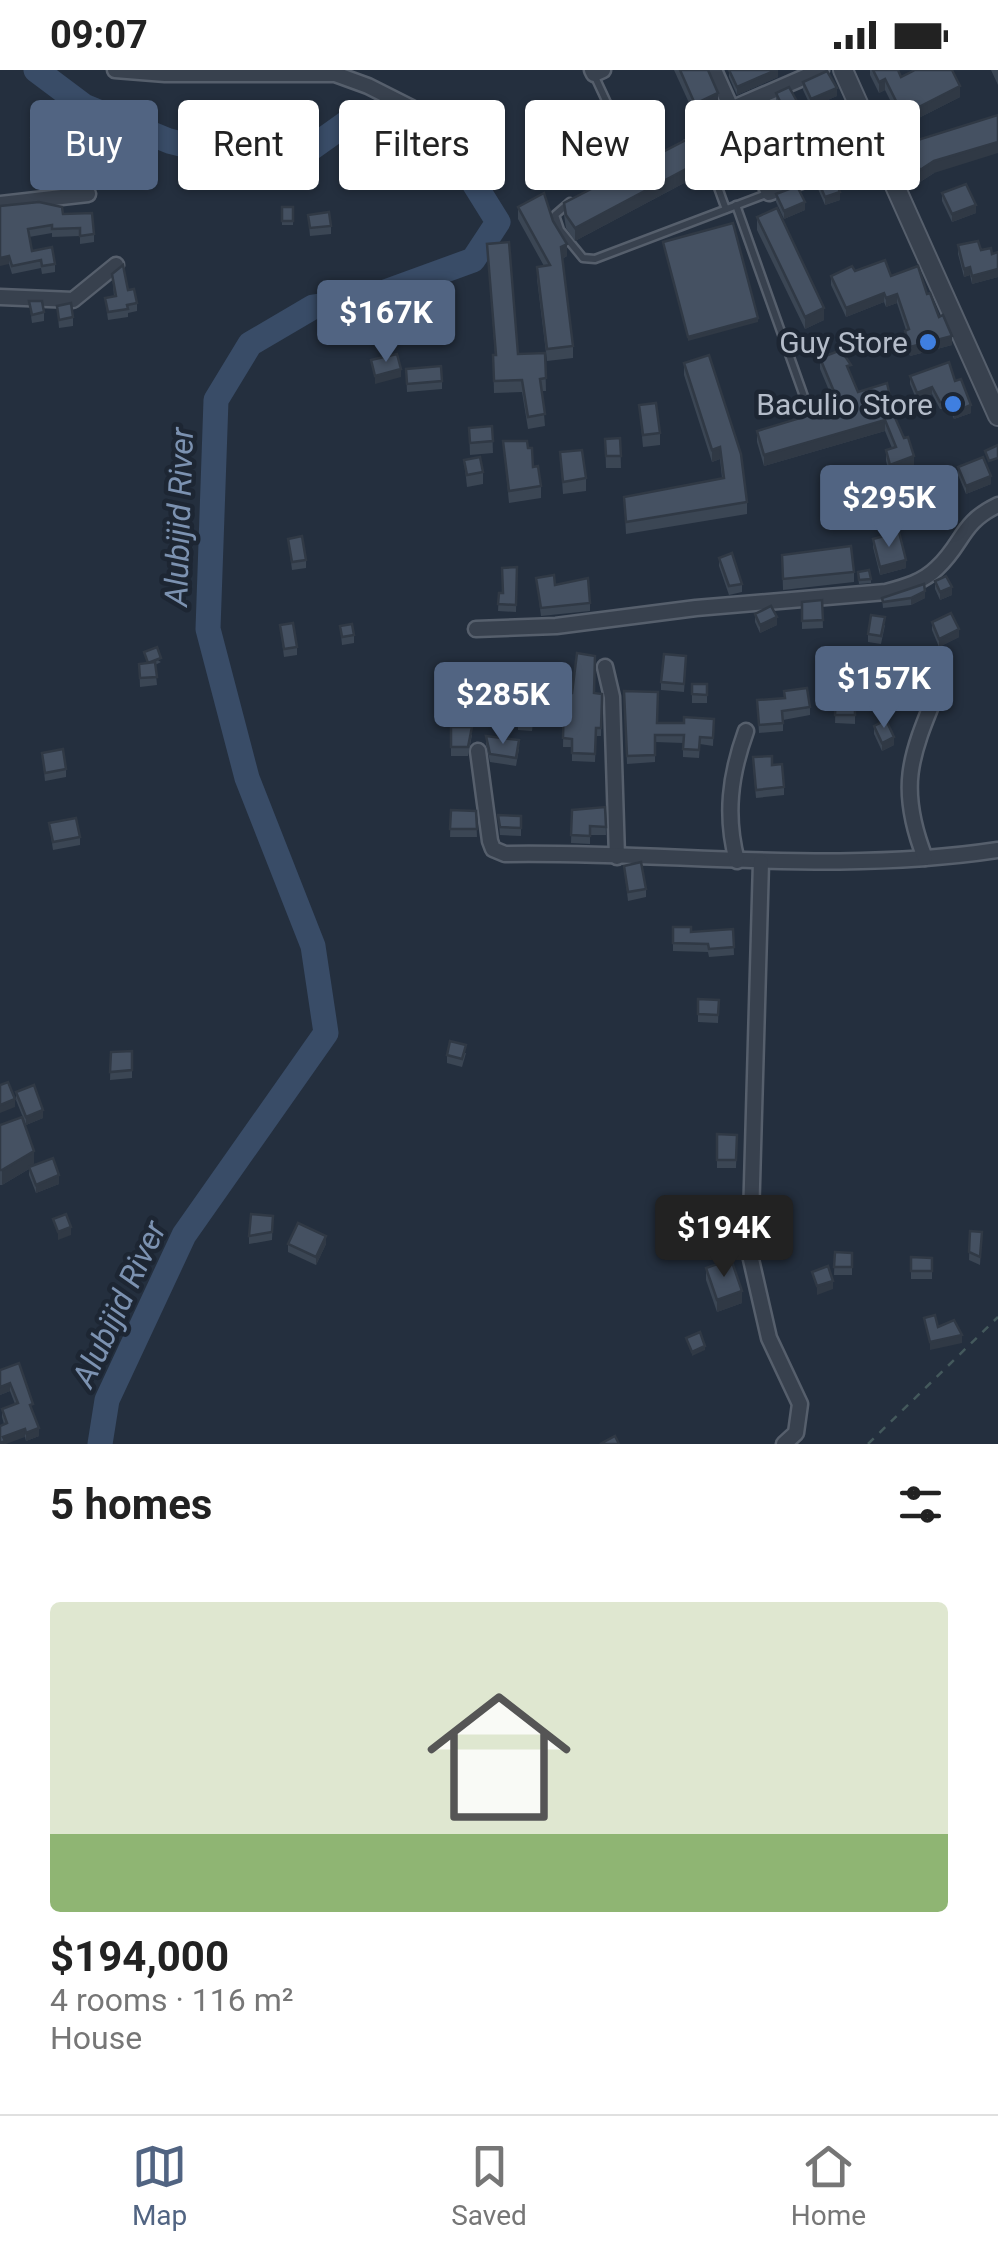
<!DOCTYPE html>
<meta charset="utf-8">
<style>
body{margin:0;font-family:Roboto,sans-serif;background:#f2f2f2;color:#222;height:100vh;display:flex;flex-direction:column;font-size:38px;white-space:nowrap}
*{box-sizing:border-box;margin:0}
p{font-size:32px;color:#767676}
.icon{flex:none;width:55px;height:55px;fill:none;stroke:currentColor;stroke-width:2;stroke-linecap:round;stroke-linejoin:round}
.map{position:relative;height:1374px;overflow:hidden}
.side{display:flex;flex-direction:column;background:#fff;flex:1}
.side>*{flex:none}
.guide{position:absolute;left:30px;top:30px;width:940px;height:90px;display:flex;gap:20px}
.price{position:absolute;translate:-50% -85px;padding:0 22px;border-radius:10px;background:#516482;color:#fff;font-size:32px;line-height:65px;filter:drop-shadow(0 2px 5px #0008)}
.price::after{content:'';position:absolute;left:50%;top:60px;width:30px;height:22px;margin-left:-15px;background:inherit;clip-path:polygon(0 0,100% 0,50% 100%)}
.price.current{background:#222;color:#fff}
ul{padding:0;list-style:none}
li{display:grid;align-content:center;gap:20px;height:530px;padding:0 50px}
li+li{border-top:2px solid #e0e0e0}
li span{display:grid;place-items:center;height:310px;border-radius:10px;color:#555}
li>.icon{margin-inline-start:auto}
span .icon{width:180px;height:180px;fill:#fffc;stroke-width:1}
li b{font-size:42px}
h2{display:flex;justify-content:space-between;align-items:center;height:120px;padding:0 50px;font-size:42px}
.chip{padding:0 35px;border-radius:10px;background:#fff;box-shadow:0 2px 8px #0004;font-size:35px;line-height:90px}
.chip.current{background:#516482;color:#fff}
.status{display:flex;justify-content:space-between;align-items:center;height:70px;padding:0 50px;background:#fff;direction:ltr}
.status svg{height:28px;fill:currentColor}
.menu{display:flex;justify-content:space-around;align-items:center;height:140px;border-top:2px solid #e0e0e0;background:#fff;font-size:28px;color:#767676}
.menu a{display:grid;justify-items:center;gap:5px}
.menu .current{color:#516482}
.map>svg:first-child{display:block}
</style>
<div class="status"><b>09:07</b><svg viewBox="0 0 49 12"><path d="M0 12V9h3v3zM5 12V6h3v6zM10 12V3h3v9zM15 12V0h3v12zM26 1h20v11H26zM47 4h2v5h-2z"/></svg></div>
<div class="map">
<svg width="998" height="1374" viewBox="0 0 998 1374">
<rect width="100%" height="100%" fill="#242f3e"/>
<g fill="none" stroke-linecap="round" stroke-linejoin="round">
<!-- river -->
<polyline stroke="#394c67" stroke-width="25" points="36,0 84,36 169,71 282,99 348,52 465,99 498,152 473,190 366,229 313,237 250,274 216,330 208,559 247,708 313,876 326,963 184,1165 107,1330 100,1374"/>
<defs>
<g id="service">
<polyline points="595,7 637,97 640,96"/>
<path d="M687,74C710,82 717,118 726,139"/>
<polyline points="570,132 555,145 560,160 583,188 595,189 769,123"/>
<polyline points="736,135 806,332"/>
</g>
<g id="minor">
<polyline points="115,0 165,4 335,4 368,16 475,70"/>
<polyline points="592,0 594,4 603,0"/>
<polyline points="714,0 769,123 877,83"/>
<polyline points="731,39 821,0"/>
<polyline points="0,134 88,124"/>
<polyline points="0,227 73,230 116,195"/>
<path d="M476,559L556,556L696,538L886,522C905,517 923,512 937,498C964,473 960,453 998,435"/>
<polyline points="605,597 612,627 617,787"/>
<path d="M478,681L490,771L493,779L505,784C670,781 834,805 998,780"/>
<path d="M925,788C896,714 912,683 940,614"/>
<path d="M737,791C725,746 730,705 746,661"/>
<polyline points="761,792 750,1185 769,1268 800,1334 796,1363 784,1374"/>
</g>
<polyline id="tertiary" points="843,0 998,346"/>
</defs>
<!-- service casing -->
<use href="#service" stroke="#565f6c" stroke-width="11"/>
<!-- minor casing -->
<use href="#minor" stroke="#565f6c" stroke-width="19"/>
<!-- tertiary casing -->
<use href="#tertiary" stroke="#565f6c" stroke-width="22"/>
<!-- path -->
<polyline stroke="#44595c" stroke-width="2.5" stroke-dasharray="8 8" stroke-linecap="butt" points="868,1374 998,1247"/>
<!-- service -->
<use href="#service" stroke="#38414e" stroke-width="6"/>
<!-- minor -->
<use href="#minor" stroke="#38414e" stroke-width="14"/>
<!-- tertiary -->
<use href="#tertiary" stroke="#38414e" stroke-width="18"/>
</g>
<!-- wall -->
<g fill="#3b4654">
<polygon points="674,0 708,0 718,36 695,46"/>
<polygon points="729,0 778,0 778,7 737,25 729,7"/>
<polygon points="870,0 898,0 901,7 960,27 903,56 885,20 879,23 870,5"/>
<polygon points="991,0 998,0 998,15"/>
<polygon points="803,12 837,26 811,37 803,20"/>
<polygon points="776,23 803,50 788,57 776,31"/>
<polygon points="839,49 864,77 775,110 765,89 765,81 807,73 840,59"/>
<polygon points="31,68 59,108 59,117 48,118 46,105 39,107 31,76"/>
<polygon points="908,73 934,103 920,112 908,85"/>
<polygon points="80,77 130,87 130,96 83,102"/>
<polygon points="701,104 575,171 566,158 564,145 564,133"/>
<polygon points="818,111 840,130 825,135 818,119"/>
<polygon points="942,123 976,143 952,152 942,131"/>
<polygon points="776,124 805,140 784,149 776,132"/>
<polygon points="0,136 63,144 94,164 94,172 80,174 80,166 52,167 52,163 29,167 32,181 55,194 55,202 42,204 41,198 12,204 9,194"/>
<rect x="282" y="137" width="11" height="18"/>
<polygon points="518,137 553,151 567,186 562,189 573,276 573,288 547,291 537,209 537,197 544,196 518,149"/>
<polygon points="308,145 331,156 331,164 310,166"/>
<polygon points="757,147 824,250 805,259 757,160"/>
<polygon points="487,174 518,284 545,283 546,321 542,321 545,356 528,359 522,322 494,323 493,285 495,285"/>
<polygon points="958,175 992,184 998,182 998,207 972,214 970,205 964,207 958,184"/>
<polygon points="855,201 891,206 927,224 952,275 910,286 905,270 905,261 906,260 897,233 886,237 884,232 846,247 831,215 831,206"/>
<polygon points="112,204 128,220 137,233 137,241 128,243 128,247 108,250 105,228 114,226"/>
<polygon points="29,231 44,242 44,251 32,253"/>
<polygon points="57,236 73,247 73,256 59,258"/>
<polygon points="820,288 851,305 858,322 890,335 914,398 890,406 886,391 886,380 892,378 885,361 764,396 757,372 757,361 836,337 820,299"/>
<polygon points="684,293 747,432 747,444 626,464 624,427 722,408 720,389 712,392 684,305"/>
<polygon points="406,299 442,311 442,319 407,322"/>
<polygon points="910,306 955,311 971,343 954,349 950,340 940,339 932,324 917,331 910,314"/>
<polygon points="639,335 660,363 660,375 643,377"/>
<polygon points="492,356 493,383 470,385 469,358"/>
<polygon points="620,368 621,398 606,398 605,369"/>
<polygon points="503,371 528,378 541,416 541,428 509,433"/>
<polygon points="560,382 586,408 586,421 563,424"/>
<polygon points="464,390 483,402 483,414 467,417"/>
<polygon points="958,397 991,414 966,424 958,405"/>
<polygon points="288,469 306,490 306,498 292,500"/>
<polygon points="873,469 906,498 880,505 873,477"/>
<polygon points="782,485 854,502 854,512 783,520"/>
<polygon points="719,488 742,514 742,522 729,525 719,496"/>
<polygon points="517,497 516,542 498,541 499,523 502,523"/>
<polygon points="858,506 871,509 871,513 859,514"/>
<polygon points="536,508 590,533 590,541 541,546"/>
<polygon points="935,511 952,525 940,530 935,519"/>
<polygon points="882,528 925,528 911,535 883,538"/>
<polygon points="822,530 823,558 802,559 802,532"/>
<polygon points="755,544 777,555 760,563 755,552"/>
<polygon points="932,552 959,567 939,577 932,560"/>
<polygon points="280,555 297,577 297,585 284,587"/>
<polygon points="885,555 881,574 868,572 868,564"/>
<polygon points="340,556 354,565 354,573 342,575"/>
<polygon points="144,582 161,592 155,595 157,615 140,617 139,594 147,593"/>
<polygon points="686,594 684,622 661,620 661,612"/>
<rect x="692" y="614" width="15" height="19"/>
<polygon points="624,621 657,653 684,653 714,649 713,676 700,674 699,688 683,687 683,673 655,672 655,692 627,694"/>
<polygon points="784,621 810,637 810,645 783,650 783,661 759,663 757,630 784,628"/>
<polygon points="564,623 602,624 601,666 596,666 595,692 572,691 572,677 563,677"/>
<polygon points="836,623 855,623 855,654 835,653"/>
<polygon points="535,636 532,661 518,660 518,652"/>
<polygon points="874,656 894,675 882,681 874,664"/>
<polygon points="451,657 472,665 468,686 451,686"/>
<polygon points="486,666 519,679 516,696 490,692 486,674"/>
<polygon points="42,683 66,699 66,707 45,711"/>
<polygon points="753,695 784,717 784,725 756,728"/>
<polygon points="605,737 606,765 590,765 590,774 571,773 572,740"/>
<polygon points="451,740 476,741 477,767 450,767"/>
<polygon points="498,745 521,746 521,766 500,765"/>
<polygon points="49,753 80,767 80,775 53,780"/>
<polygon points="624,796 646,819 646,827 628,831"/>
<polygon points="673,857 691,862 733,859 734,885 709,887 708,882 673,881"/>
<polygon points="698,929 719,930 718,953 698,952"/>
<polygon points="132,981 132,1008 110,1010 111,982"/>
<polygon points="466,983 462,997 447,993 447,985"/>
<polygon points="16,1022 43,1048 26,1055 16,1030"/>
<polygon points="0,1055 34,1095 59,1114 36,1123 29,1105 29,1099 2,1115 0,1115"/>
<polygon points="717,1064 737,1065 736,1098 717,1098"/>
<polygon points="273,1146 272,1170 249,1174 249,1166"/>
<polygon points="970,1161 982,1162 980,1195 969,1190"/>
<polygon points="288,1174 326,1174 316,1195 288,1182"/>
<polygon points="835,1182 852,1183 852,1205 834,1205"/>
<polygon points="911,1187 932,1188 932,1209 911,1209"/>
<polygon points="706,1198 742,1233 717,1242 706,1210"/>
<polygon points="0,1300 33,1342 39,1366 26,1371 25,1367 4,1354 2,1347 2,1339 15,1334 10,1321 0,1325"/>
</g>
<!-- shaded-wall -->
<g fill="#303945">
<polygon points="776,0 778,0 778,7 737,25 737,17"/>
<polygon points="885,9 885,20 879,23 879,12"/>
<polygon points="960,16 960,27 903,56 903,45"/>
<polygon points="837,18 837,26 811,37 811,29"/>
<polygon points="718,23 718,36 695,46 695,34"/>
<polygon points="803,42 803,50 788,57 788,48"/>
<polygon points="864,68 864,77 775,110 775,101"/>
<polygon points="998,72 998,83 934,103 920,112 920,100 934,91"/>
<polygon points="701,91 701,104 575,171 575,158"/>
<polygon points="46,97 46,105 39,107 39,99"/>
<polygon points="840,122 840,130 825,135 825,127"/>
<polygon points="805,132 805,140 784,149 784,141"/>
<polygon points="976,135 976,143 952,152 952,144"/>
<polygon points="567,174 567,186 561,189 561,177"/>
<polygon points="9,186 9,194 0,196 0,188"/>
<polygon points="970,197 970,205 964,207 964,199"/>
<polygon points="998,199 998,207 972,214 972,206"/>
<polygon points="884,223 884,232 846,247 846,238"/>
<polygon points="897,224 897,233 886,237 886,228"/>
<polygon points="824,238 824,250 805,259 805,247"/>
<polygon points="758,248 758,252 688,271 688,267"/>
<polygon points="952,266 952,275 910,286 910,277"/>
<polygon points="401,299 401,307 375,314 375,306"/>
<polygon points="932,317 932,324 917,331 917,323"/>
<polygon points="971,335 971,343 954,349 954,342"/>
<polygon points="885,350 885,361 764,396 764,385"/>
<polygon points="720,377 720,389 712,392 712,380"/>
<polygon points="914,386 914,398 890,406 890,395"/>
<polygon points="991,406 991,414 966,424 966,416"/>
<polygon points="942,439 942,444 930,447 930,443"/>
<polygon points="906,490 906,498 880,505 880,497"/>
<polygon points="952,517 952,525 940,530 940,522"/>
<polygon points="925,521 925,528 911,535 911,528"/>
<polygon points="777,547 777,555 760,563 760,555"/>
<polygon points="959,559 959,567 939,577 939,569"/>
<polygon points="894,667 894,675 882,681 882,673"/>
<polygon points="15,1029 15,1037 0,1043 0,1035"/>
<polygon points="43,1040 43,1048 26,1055 26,1047"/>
<polygon points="34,1081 34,1096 2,1115 2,1100"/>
<polygon points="59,1105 59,1114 36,1123 36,1115"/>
<polygon points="71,1157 71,1165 58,1170 58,1162"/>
<polygon points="326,1166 326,1174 316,1195 316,1187"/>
<polygon points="833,1211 833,1219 817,1225 817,1216"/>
<polygon points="742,1221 742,1233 717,1242 717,1230"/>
<polygon points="962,1265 962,1273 930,1280 930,1272"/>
<polygon points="705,1276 705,1280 692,1286 692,1282"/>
<polygon points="10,1313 10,1321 0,1325 0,1317"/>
<polygon points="39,1358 39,1366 26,1371 26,1363"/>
<polygon points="25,1359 25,1367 6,1374 0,1374 3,1367"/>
</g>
<!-- building -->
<g fill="#455162" stroke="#303945" stroke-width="2.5">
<polygon points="680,0 708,0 718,23 695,34"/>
<polygon points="729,0 776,0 737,17"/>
<polygon points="873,0 898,0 901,7 915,0 952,0 960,16 903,45 885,9 879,12"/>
<polygon points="827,1 837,18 811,29 803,12"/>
<polygon points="789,17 803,42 788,48 776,23"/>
<polygon points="852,44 864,68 775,101 765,81 805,67 807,73 843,57 839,49"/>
<polygon points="998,45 998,72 934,91 920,100 908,73"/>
<polygon points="49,64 59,108 48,110 46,97 39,99 31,68"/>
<polygon points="126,65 130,87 83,94 80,77"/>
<polygon points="686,70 692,73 701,91 575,158 566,145 564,133"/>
<polygon points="831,104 840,122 825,127 818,111"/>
<polygon points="966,114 976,135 952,144 942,123"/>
<polygon points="797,116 805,132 784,141 776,124"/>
<polygon points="544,123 553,151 567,174 561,177 573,276 547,279 537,197 550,195 518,137"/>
<polygon points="39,132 62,137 63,144 92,143 94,164 80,166 80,158 52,159 52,155 28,159 32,181 52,177 55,194 42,196 41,190 12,196 9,186 0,188 0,136"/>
<rect x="282" y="137" width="11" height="14"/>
<polygon points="777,138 824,238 805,247 757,147"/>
<polygon points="329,142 331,156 310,158 308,145"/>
<polygon points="733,153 758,248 688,267 663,172"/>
<polygon points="978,171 981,180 991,178 992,184 998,182 998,199 972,206 970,197 964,199 958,175"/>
<polygon points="509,172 518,284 545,283 546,308 540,309 545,344 528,347 522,310 494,311 493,285 496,285 487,174"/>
<polygon points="885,190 891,206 918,196 927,224 930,223 939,247 943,245 952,266 910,277 905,261 909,259 897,224 886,228 884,223 846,238 831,206 852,196 855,201"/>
<polygon points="123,195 128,220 134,219 137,233 127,235 128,239 108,242 105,228 116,226 112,204"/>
<polygon points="29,231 42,231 44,242 32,245"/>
<polygon points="71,233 73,247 59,250 57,236"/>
<polygon points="841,280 851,295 847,296 858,322 887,313 890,326 886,327 904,368 908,367 914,386 890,395 886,380 896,377 885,350 764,385 757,361 840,336 820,288"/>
<polygon points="397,284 401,299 375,306 371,290"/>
<polygon points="709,285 741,384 747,432 626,452 624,427 724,408 720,377 712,380 684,293"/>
<polygon points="949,292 955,311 961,309 971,335 954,342 950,333 940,332 932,317 917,323 910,306"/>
<polygon points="441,296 442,311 407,314 406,299"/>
<polygon points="656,333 660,363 643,365 639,335"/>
<polygon points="492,356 493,371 470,373 469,358"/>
<polygon points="620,368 621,386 606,386 605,369"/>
<polygon points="503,371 527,371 528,378 532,378 533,397 538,396 541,416 509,421"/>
<polygon points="998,375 998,388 989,391 985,381"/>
<polygon points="582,380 586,408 563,412 560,382"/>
<polygon points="480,387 483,402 467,405 464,390"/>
<polygon points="983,387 991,406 966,416 958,397"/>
<polygon points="938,425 942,439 930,443 926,429"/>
<polygon points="899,462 906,490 880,497 873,469"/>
<polygon points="302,466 306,490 292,492 288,469"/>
<polygon points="851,476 854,502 783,509 782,485"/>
<polygon points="732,483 742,514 729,516 719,488"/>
<polygon points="517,497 516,535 498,534 499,523 503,523 502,498"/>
<polygon points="869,500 871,509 859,510 858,502"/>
<polygon points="554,505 555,515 588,508 590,533 541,538 536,508"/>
<polygon points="946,506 952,517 940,522 935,511"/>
<polygon points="924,514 925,521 911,528 883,532 882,528"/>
<polygon points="822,530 823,550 802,551 802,532"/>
<polygon points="771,536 777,547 760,555 755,544"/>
<polygon points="951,543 959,559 939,569 932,552"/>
<polygon points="871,545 885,547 881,566 868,564"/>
<polygon points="293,553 297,577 284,579 280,555"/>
<polygon points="352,554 354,565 342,567 340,556"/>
<polygon points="157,577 161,588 148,593 144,582"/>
<polygon points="577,583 595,586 594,623 602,624 602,629 601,658 596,658 595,684 572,683 572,669 563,668 564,623 572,623"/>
<polygon points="664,584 686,586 684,614 661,612"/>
<polygon points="155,592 157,607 140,608 139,594"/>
<polygon points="692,614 707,614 707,625 692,624"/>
<polygon points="807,618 810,637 782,641 783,653 759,655 757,630 785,628 784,621"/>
<polygon points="624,621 658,622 657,653 684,653 684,647 714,649 713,668 700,667 699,680 683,679 684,665 655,665 655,685 627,686"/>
<polygon points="836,623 855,623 855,645 835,645"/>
<polygon points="520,627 535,628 532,653 518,652"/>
<polygon points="886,650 894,667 882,673 874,656"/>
<polygon points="451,657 472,657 468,677 451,677"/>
<polygon points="486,666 519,670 516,688 490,684"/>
<polygon points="63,679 66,699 45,703 42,683"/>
<polygon points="772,686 772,695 782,694 784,717 756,720 753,687"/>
<polygon points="605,737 606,757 590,756 590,766 571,765 572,740"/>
<polygon points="451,740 476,741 477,759 450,759"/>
<polygon points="498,745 521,746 521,758 500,757"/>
<polygon points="76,748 80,767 53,772 49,753"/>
<polygon points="641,792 646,819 628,822 624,796"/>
<polygon points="673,857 691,857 691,862 733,859 734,877 709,879 708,874 673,873"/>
<polygon points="698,929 719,930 718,945 698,944"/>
<polygon points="450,971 466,975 462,989 447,985"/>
<polygon points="132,981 132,1000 110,1002 111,982"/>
<polygon points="8,1012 15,1029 0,1035 0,1015"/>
<polygon points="34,1015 43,1040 26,1047 16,1022"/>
<polygon points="22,1047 34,1081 2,1100 0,1100 0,1055"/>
<polygon points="717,1064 737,1065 736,1090 717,1090"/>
<polygon points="53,1088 59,1105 36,1115 29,1097"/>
<polygon points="66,1144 71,1157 58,1162 53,1149"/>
<polygon points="251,1144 273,1146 272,1162 249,1166"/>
<polygon points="298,1153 326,1166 316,1187 288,1174"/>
<polygon points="970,1161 982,1162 980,1187 969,1182"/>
<polygon points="835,1182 852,1183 852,1197 834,1197"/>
<polygon points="911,1187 932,1188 932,1201 911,1201"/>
<polygon points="731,1189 742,1221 717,1230 706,1198"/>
<polygon points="828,1196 833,1211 817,1216 812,1202"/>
<polygon points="935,1245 938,1257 954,1250 962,1265 930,1272 924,1248"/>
<polygon points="700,1262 705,1276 692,1282 686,1268"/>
<polygon points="19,1293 33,1334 30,1335 39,1358 26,1363 25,1359 3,1367 5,1371 0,1373 0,1356 7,1353 2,1339 18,1333 10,1313 0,1317 0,1300"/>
<polygon points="615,1366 619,1374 600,1374"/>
</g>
<!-- markers -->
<g fill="#3f7fe0" stroke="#1d2633" stroke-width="4">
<circle cx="928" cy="272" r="10"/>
<circle cx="953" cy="334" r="10"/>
</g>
<g text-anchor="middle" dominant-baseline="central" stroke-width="9" stroke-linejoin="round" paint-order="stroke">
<!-- poi labels -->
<g font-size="30" fill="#b4bcc9" stroke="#1d2633" text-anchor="end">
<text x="908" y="272">Guy Store</text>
<text x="933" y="334">Baculio Store</text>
</g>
<!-- water labels -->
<g font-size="32" font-style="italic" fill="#7c92b1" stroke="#1d2633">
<text transform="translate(179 447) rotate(-88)">Alubijid River</text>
<text transform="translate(119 1234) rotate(-65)">Alubijid River</text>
</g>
</g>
</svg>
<b class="price" style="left:386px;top:295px">$167K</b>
<b class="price" style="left:889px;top:480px">$295K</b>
<b class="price" style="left:884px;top:661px">$157K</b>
<b class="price" style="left:503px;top:677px">$285K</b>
<b class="price current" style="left:724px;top:1210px">$194K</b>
<div class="guide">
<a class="chip current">Buy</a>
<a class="chip">Rent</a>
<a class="chip">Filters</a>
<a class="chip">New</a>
<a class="chip">Apartment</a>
</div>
</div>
<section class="side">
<h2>5 homes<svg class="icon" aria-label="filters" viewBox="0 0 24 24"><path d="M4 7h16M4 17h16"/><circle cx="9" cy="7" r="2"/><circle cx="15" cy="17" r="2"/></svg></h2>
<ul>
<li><span style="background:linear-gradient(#dfe7d0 75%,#8fb573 0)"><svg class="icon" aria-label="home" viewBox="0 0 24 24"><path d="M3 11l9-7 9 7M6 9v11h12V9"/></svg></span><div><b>$194,000</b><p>4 rooms · 116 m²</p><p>House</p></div></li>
</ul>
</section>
<nav class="menu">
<a class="current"><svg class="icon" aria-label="map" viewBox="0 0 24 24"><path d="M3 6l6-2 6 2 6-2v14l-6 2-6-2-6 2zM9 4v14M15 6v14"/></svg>Map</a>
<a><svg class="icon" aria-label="saved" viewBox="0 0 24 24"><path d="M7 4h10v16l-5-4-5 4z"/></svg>Saved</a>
<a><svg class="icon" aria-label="home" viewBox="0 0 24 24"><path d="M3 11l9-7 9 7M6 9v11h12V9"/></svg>Home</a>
</nav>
